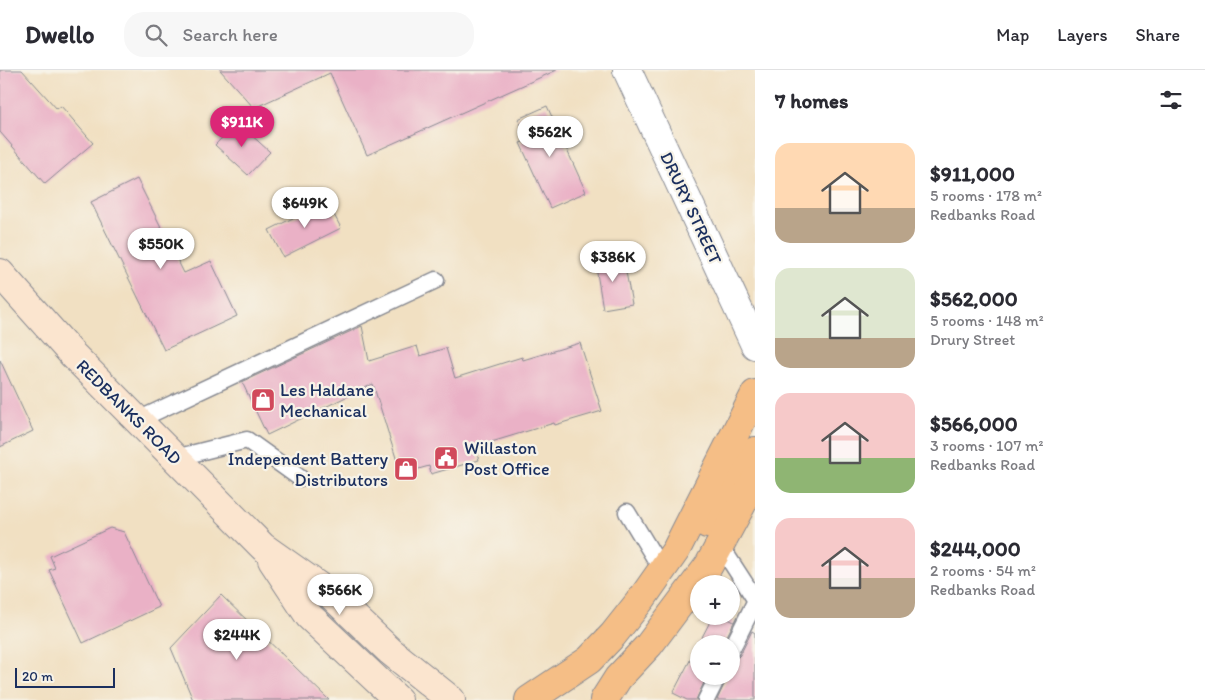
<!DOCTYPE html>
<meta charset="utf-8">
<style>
body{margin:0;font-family:Itim,sans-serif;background:#f7f7f7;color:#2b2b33;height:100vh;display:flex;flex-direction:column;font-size:19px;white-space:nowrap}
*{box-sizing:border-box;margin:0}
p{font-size:16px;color:#7c7c81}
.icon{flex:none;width:28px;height:28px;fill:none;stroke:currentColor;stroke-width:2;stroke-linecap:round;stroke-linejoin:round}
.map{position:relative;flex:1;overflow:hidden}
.side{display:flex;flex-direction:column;background:#fff;width:450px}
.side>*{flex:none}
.controls{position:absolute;left:690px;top:505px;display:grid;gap:10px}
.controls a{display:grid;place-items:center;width:50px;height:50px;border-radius:50%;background:#fff;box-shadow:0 1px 4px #0004;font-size:25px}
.scale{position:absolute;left:15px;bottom:12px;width:100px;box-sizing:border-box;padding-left:5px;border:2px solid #1b2f5e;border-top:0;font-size:14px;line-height:18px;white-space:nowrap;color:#1b2f5e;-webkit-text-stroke:4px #f7f3e8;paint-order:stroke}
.price{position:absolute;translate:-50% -42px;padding:0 11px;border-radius:18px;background:#fff;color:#222;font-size:16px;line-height:32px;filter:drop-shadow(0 1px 2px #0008)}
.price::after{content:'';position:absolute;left:50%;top:30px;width:15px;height:11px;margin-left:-8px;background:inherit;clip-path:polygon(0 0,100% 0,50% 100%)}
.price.selected{background:#db2777;color:#fff}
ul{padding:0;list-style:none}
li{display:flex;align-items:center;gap:15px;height:125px;padding:0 20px}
li span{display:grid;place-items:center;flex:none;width:140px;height:100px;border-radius:15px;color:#555}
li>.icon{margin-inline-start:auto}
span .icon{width:60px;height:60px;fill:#fffc;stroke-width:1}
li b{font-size:21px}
h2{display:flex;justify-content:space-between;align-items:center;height:60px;padding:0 20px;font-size:21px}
header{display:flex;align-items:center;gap:30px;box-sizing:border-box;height:70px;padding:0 25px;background:#fff;border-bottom:1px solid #e1e1e2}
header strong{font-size:24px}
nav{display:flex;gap:28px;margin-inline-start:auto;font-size:18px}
.search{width:350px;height:45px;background:#f7f7f7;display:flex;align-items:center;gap:12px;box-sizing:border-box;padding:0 18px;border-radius:20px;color:#7c7c81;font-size:19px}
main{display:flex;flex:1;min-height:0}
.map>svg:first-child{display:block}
</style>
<header>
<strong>Dwello</strong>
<div class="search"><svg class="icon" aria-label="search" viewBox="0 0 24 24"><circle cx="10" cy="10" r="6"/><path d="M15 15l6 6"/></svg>Search here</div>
<nav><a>Map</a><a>Layers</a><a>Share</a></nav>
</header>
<main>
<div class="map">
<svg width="755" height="630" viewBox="0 0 755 630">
<rect width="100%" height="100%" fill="#f7f3e8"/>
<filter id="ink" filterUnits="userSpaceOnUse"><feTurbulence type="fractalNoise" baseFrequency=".02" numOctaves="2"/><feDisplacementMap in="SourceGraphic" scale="10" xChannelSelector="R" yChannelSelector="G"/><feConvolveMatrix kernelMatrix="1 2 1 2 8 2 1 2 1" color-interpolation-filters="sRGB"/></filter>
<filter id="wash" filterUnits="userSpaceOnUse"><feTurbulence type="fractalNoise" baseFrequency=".0096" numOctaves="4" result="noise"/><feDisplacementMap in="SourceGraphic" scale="20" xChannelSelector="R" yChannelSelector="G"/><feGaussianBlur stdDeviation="1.12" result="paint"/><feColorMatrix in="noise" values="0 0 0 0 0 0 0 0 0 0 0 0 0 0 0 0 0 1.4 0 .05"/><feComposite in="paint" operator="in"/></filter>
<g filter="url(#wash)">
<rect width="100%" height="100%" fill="#f1e0c2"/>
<g id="blocks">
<!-- building -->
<g fill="#eab1c6">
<polygon points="0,0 22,0 57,39 61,36 93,73 45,114 0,62"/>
<polygon points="220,0 557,0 367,85 330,3 254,38"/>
<polygon points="547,36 586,122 550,138 520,73 528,70 518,49"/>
<polygon points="237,52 270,82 248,105 215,75"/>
<polygon points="137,109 184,203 211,191 237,246 164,280 91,132"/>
<polygon points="327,131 341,158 283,187 269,160"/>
<polygon points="623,186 632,234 603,239 595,191"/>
<polygon points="362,256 369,291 417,276 420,286 446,278 455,308 522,287 523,290 580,273 602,341 555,355 554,353 475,377 479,390 431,404 429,396 401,404 373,314 267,365 242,312"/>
<polygon points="0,290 33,361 0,377"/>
<polygon points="110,458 124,462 159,537 83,573 49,500 55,498 50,486"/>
<polygon points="221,525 253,556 329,630 193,630 171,578"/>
<polygon points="713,546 723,546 734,552 723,574 699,574 699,606 707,606 696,630 687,630 673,623"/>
<polygon points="752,561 755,563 755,630 717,630 728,606 731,606 731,590 736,589 740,585"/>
</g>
</g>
</g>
<g filter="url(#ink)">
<use href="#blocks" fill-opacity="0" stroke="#868890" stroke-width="1"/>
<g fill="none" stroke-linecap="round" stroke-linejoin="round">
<defs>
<g id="lane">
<polyline points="138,350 436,210"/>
<polyline points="175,388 247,370 300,408"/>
<polyline points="627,442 662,500"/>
<polyline points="720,475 755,529"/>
<polyline points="731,580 755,532"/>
<polyline points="706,630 718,606"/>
</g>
<polyline id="street" points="627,0 755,275"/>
<g id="secondary">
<polyline points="0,203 73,285 263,477 331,525 390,581 451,630"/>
<polyline points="272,490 309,546 398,630"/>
</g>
<g id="primary">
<polyline points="707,454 743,392 755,381"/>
<polyline points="529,630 589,590 613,565 643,527 676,480 755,324"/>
<polyline points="604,630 618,608 649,575 709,495 755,410"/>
</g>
</defs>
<!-- lane casing -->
<use href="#lane" stroke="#868890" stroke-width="19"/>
<!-- street casing -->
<use href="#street" stroke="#868890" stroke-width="30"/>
<!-- secondary casing -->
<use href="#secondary" stroke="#868890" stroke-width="30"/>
<!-- primary casing -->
<use href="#primary" stroke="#868890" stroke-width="30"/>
<!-- lane -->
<use href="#lane" stroke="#fff" stroke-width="16"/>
<!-- street -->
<use href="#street" stroke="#fff" stroke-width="28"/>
<!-- secondary -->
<use href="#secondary" stroke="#fbe5cf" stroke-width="28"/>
<!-- primary -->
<use href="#primary" stroke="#f5be86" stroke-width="28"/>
</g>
</g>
<!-- icons -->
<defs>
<symbol id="shop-square" viewBox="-11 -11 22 22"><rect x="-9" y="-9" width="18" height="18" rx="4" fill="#d1495b" stroke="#f7f3e8"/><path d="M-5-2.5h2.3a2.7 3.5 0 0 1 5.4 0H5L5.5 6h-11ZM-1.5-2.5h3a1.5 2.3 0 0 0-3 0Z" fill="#fff"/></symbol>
<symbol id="civic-square" viewBox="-11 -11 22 22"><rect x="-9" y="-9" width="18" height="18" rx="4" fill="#d1495b" stroke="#f7f3e8"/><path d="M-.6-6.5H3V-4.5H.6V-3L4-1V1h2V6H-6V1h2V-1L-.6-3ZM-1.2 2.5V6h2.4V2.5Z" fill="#fff"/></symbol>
</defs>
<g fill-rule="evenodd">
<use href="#shop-square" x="249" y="316" width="28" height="28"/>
<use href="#civic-square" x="432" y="374" width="28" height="28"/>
<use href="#shop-square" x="392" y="385" width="28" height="28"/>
</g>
<g text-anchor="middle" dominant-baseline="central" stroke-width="4.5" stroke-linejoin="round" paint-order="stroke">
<!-- street labels -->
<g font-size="18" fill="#1b2f5e" stroke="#f7f3e8">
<text transform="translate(691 138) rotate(65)">DRURY STREET</text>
<text transform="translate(129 342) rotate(45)">REDBANKS ROAD</text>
</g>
<!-- poi labels -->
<g font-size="18" fill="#1b2f5e" stroke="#f7f3e8" text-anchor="start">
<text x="280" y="320">Les Haldane<tspan x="280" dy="21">Mechanical</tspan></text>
<text x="464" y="378">Willaston<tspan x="464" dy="21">Post Office</tspan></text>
<text x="388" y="389" text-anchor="end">Independent Battery<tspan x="388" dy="21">Distributors</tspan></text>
</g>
</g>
</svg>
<div class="controls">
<a>+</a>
<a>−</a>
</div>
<div class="scale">20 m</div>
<b class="price selected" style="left:242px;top:78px">$911K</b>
<b class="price" style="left:550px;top:88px">$562K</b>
<b class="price" style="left:305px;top:159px">$649K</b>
<b class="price" style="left:161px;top:200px">$550K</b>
<b class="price" style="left:613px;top:213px">$386K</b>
<b class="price" style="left:340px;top:546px">$566K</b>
<b class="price" style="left:237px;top:591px">$244K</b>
</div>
<section class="side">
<h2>7 homes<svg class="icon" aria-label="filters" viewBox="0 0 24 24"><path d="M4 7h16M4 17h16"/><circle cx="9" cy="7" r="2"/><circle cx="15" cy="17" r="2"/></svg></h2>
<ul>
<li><span style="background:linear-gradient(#ffd9b3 65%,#b9a48a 0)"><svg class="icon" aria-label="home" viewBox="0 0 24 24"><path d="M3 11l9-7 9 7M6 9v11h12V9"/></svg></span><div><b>$911,000</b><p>5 rooms · 178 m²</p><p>Redbanks Road</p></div></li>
<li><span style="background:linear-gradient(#dfe7d0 70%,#b9a48a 0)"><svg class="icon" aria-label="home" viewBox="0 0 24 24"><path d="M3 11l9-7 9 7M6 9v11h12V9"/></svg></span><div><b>$562,000</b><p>5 rooms · 148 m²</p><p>Drury Street</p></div></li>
<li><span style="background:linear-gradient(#f6c9c9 65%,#8fb573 0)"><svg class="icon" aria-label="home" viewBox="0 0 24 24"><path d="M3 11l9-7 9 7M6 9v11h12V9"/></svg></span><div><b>$566,000</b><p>3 rooms · 107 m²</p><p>Redbanks Road</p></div></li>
<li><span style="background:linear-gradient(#f6c9c9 60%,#b9a48a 0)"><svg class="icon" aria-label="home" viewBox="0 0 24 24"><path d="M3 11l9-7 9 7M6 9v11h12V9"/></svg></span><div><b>$244,000</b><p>2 rooms · 54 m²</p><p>Redbanks Road</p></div></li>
</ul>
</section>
</main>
